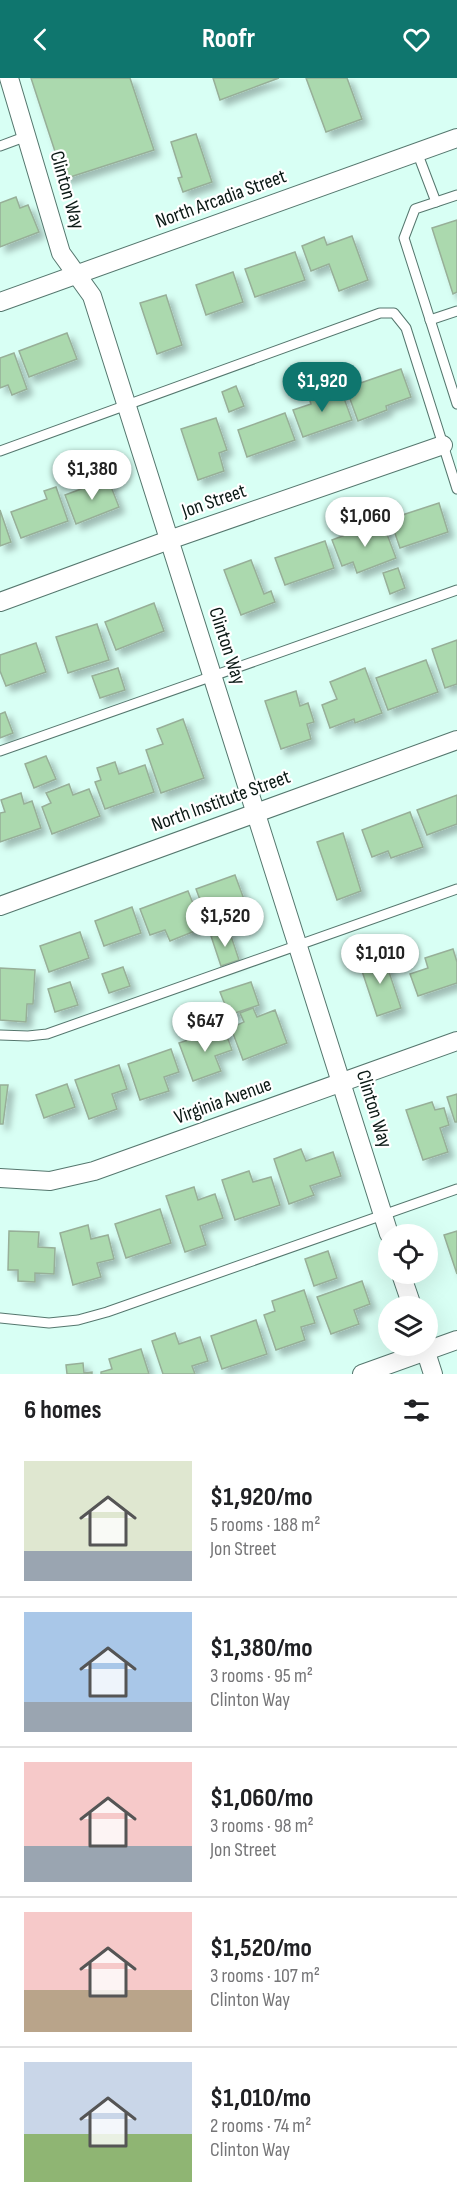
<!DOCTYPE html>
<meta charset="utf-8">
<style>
body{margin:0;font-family:"Sofia Sans Condensed",sans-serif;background:#f6f6f6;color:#202124;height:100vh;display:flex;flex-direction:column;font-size:22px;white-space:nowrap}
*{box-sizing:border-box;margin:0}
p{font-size:20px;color:#757577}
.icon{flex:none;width:33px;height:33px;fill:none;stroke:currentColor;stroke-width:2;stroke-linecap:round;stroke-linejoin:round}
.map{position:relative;height:1296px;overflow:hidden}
.drawer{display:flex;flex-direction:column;background:#fff;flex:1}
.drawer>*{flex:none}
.buttons{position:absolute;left:378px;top:1146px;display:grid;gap:12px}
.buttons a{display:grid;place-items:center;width:60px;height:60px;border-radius:50%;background:#fff;box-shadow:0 6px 24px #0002;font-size:30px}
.price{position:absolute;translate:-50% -51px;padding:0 14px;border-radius:21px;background:#fff;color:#222;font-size:20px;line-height:39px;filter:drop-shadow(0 2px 3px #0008)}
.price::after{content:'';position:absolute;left:50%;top:36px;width:18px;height:14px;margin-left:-9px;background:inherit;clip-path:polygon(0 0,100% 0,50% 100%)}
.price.selected{background:#0f766e;color:#fff}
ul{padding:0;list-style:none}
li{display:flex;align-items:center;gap:18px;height:150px;padding:0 24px}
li+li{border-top:2px solid #e0e0e0}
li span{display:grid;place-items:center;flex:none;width:168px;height:120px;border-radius:0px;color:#555}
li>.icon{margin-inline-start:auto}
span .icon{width:72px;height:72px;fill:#fffc;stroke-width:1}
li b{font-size:26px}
h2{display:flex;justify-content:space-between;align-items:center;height:72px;padding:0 24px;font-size:26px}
header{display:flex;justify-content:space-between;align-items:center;height:78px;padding:0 24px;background:#0f766e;color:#fff;font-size:27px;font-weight:700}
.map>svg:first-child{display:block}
</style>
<header><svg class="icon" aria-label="back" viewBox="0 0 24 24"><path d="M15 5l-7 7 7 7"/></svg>Roofr<svg class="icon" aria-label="heart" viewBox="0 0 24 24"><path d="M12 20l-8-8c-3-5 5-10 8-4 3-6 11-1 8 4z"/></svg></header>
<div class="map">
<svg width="457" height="1296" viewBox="0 0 457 1296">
<defs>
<filter id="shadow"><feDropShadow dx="5.5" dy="5.5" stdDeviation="3" flood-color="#0004"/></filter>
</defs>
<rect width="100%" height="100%" fill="#d8fff4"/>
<!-- building -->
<g fill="#abd9ae" stroke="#97af98" stroke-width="1.5" filter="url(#shadow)">
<polygon points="31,0 130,0 154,72 64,101"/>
<polygon points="213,0 279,0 220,22"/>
<polygon points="306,0 347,0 362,41 326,54"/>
<polygon points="196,56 212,104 183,114 178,100 182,99 171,64"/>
<polygon points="16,119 20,130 28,127 39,154 0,169 0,125"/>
<polygon points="457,142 457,214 453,216 432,150"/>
<polygon points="352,158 368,202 339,213 329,186 311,193 302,168 324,159 327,167"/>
<polygon points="295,174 305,202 255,219 245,191"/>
<polygon points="233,194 243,224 206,237 196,207"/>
<polygon points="166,217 182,267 157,276 140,225"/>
<polygon points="67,255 77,281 29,299 19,273"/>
<polygon points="14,275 27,311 12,317 8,307 0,310 0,280"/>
<polygon points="401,291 411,319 386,328 387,332 358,343 346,310"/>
<polygon points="236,308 244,328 229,334 222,314"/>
<polygon points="330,310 333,318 342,315 352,342 303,359 293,332 311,326 308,317"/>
<polygon points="285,335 295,362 247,379 238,352"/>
<polygon points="216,340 227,372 219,375 224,393 198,402 181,351"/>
<polygon points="108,401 119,429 76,446 65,417"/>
<polygon points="56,409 68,443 21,460 11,434 47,421 44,413"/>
<polygon points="439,425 448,454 400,470 390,441"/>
<polygon points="0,432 11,464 0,468"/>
<polygon points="382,443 396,480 357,495 353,484 342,488 332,462"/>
<polygon points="325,463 334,490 285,507 275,480"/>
<polygon points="251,482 264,516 271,513 275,524 241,537 224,492"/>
<polygon points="398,490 405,510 390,516 383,495"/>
<polygon points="154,525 164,553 116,572 105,544"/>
<polygon points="97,546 109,582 68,595 56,559"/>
<polygon points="457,562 457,606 445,610 432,571"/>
<polygon points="36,565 46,594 6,608 0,593 0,577"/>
<polygon points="426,582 438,614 388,632 376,600"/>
<polygon points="118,590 125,612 100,620 92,598"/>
<polygon points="365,590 382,635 355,645 354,641 330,650 322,627 337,621 330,604"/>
<polygon points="296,613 300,628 308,625 314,644 307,646 311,661 281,671 265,623"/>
<polygon points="5,634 13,655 0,660 0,636"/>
<polygon points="183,641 204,700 161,715 146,672 163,666 157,651"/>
<polygon points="46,678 56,701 34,710 25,686"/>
<polygon points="115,684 119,696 145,687 154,714 105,731 95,704 101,702 97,690"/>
<polygon points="69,706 73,717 89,711 100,738 52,756 42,729 51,725 46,715"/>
<polygon points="21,715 24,726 32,723 41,750 0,764 0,735 5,734 1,722"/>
<polygon points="457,717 457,746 427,757 417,732"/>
<polygon points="410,734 423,769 391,780 388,773 372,779 362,752"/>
<polygon points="343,755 361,813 337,822 317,764"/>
<polygon points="235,797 245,824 206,838 196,811"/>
<polygon points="188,813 199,840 192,843 195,853 170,863 165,852 150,857 140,831"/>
<polygon points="132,829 141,855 104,868 95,843"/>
<polygon points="229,852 239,882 221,888 211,858"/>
<polygon points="80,854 89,880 49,894 40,868"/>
<polygon points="453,871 457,884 457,905 418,918 410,896 428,890 425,880"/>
<polygon points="383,876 401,930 377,938 359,884"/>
<polygon points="123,889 130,908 109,915 102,896"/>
<polygon points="0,890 35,892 33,926 27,926 26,944 0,942"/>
<polygon points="70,904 78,927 55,934 48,911"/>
<polygon points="251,904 259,927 229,937 220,914"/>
<polygon points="253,930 257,939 275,932 287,965 243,982 231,950 244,944 240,935"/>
<polygon points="224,950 232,972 215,978 221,993 193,1003 179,965"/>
<polygon points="171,971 179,994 164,999 169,1013 140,1022 128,986"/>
<polygon points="119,987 127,1011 112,1016 117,1031 89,1041 75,1002"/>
<polygon points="67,1006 75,1029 44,1040 36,1017"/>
<polygon points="0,1007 8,1007 3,1046 0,1046"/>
<polygon points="457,1016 457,1044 455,1044 447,1019"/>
<polygon points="432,1024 435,1032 444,1030 449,1047 440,1050 448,1074 423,1082 406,1032"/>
<polygon points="301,1071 306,1083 333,1074 341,1098 310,1108 314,1117 289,1126 274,1081"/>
<polygon points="249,1093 253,1104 271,1099 280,1127 235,1142 222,1102"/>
<polygon points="194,1109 198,1122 215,1116 223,1140 200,1148 206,1167 185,1174 166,1118"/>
<polygon points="160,1131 171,1165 126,1180 115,1146"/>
<polygon points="88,1147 91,1161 108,1157 114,1181 97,1185 101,1199 73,1207 60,1155"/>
<polygon points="9,1153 39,1154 38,1169 55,1170 54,1196 35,1195 35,1204 18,1203 18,1192 8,1192"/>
<polygon points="457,1153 457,1196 444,1157"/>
<polygon points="328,1173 337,1200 314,1208 305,1181"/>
<polygon points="362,1203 370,1226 354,1232 359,1246 331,1256 317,1219"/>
<polygon points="304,1212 315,1245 301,1249 305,1262 276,1272 264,1237 275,1233 272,1223"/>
<polygon points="256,1242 267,1276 222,1291 211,1258"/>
<polygon points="175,1255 179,1266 200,1259 208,1283 192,1288 195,1296 163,1296 152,1263"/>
<polygon points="141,1271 149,1296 101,1296 101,1294 112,1291 109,1281"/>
<polygon points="83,1285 84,1295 92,1294 92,1296 67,1296 66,1287"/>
</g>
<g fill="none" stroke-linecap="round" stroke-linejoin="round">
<defs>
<g id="lane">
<polyline points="0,68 27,58"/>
<polyline points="417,74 436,124 457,117"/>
<polyline points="436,124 415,131 404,160 457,326"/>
<polyline points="430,242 457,233"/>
<polyline points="0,373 380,235 394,235 406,250 457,411"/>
<polyline points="0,673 457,512"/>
<polyline points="0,957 28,958 47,956 457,811"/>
<polyline points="0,1240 49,1245 78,1242 107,1234 457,1111"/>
</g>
<g id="street">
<polyline points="9,0 61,175 92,218 389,1156"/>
<polyline points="0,224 457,60"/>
<polyline points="0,524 169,462 443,367"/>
<polyline points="0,828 457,662"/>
<polyline points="0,1100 50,1103 94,1093 457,963"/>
<polyline points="401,1196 412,1228"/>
<polyline points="424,1268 433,1296"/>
<polyline points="362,1296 457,1262"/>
</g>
</defs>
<!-- lane casing -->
<use href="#lane" stroke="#55776e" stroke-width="11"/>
<!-- street casing -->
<use href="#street" stroke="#55776e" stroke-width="20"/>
<!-- lane -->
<use href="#lane" stroke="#fff" stroke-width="9"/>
<!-- street -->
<use href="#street" stroke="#fff" stroke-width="18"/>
</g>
<g text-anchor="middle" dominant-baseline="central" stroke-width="4.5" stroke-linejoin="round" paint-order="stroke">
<!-- street labels -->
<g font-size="20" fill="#0a1814" stroke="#fff">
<text transform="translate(67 112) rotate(74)">Clinton Way</text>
<text transform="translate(221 121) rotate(-20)">North Arcadia Street</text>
<text transform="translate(214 423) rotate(-19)">Jon Street</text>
<text transform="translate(227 568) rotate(72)">Clinton Way</text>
<text transform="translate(221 723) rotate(-20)">North Institute Street</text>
<text transform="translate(223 1023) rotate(-20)">Virginia Avenue</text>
<text transform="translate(374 1031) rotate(73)">Clinton Way</text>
</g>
</g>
</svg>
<div class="buttons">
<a><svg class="icon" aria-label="locate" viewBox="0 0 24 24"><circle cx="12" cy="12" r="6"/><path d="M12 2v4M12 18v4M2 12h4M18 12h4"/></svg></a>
<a><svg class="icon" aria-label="layers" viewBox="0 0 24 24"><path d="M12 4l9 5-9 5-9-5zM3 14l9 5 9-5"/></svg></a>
</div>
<b class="price selected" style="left:322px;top:335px">$1,920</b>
<b class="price" style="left:92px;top:423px">$1,380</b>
<b class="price" style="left:365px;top:470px">$1,060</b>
<b class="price" style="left:225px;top:870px">$1,520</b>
<b class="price" style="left:380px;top:907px">$1,010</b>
<b class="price" style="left:205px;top:975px">$647</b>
</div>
<section class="drawer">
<h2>6 homes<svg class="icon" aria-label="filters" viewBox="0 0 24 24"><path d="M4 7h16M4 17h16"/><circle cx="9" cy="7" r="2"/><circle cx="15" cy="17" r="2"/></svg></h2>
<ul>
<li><span style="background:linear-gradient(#dfe7d0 75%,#9aa5b1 0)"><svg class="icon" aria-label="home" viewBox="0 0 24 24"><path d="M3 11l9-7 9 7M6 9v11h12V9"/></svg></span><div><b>$1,920/mo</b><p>5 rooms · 188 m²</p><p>Jon Street</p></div></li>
<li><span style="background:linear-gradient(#a9c7e8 75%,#9aa5b1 0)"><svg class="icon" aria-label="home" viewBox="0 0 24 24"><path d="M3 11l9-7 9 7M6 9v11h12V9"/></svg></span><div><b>$1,380/mo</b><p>3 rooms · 95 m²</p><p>Clinton Way</p></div></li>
<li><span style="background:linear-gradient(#f6c9c9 70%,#9aa5b1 0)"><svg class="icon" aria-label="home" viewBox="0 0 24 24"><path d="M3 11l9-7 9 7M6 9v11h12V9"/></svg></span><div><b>$1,060/mo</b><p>3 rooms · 98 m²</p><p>Jon Street</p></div></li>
<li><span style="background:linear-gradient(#f6c9c9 65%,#b9a48a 0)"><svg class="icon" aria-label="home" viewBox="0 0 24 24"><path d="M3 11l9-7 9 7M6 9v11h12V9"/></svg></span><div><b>$1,520/mo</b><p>3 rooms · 107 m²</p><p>Clinton Way</p></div></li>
<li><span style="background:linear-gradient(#c9d6e8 60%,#8fb573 0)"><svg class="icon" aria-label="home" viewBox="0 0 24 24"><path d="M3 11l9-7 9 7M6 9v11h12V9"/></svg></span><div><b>$1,010/mo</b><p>2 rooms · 74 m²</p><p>Clinton Way</p></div></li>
</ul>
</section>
